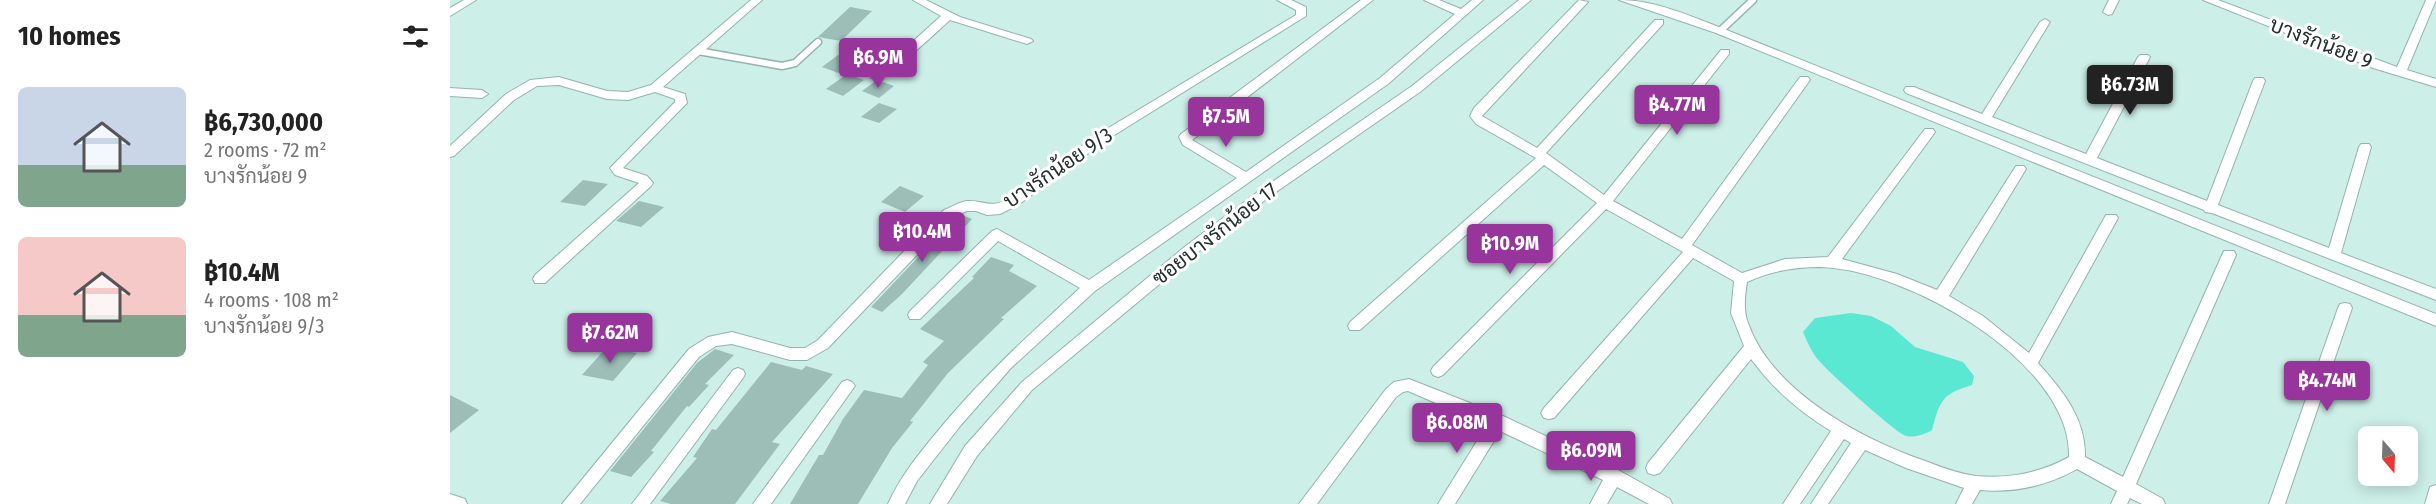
<!DOCTYPE html>
<meta charset="utf-8">
<style>
body{margin:0;font-family:"Fira Sans Condensed",Sarabun,sans-serif;background:#f6f6f6;color:#222;height:100vh;display:flex;flex-direction:column;font-size:22px;white-space:nowrap}
*{box-sizing:border-box;margin:0}
p{font-size:20px;color:#767676}
.icon{flex:none;width:33px;height:33px;fill:none;stroke:currentColor;stroke-width:2;stroke-linecap:round;stroke-linejoin:round}
.map{position:relative;flex:1;overflow:hidden}
.side{display:flex;flex-direction:column;background:#fff;width:450px}
.side>*{flex:none}
.needle{width:39px;rotate:161deg}
.controls{position:absolute;left:1908px;top:426px;display:grid;gap:12px}
.controls a{display:grid;place-items:center;width:60px;height:60px;border-radius:9px;background:#fff;box-shadow:0 3px 15px #0003;font-size:30px}
.price{position:absolute;translate:-50% -51px;padding:0 14px;border-radius:6px;background:#97359d;color:#fff;font-size:20px;line-height:39px;filter:drop-shadow(0 2px 3px #0008)}
.price::after{content:'';position:absolute;left:50%;top:36px;width:18px;height:14px;margin-left:-9px;background:inherit;clip-path:polygon(0 0,100% 0,50% 100%)}
.price.on{background:#222;color:#fff}
ul{padding:0;list-style:none}
li{display:flex;align-items:center;gap:18px;height:150px;padding:0 18px}
li span{display:grid;place-items:center;flex:none;width:168px;height:120px;border-radius:9px;color:#555}
li>.icon{margin-inline-start:auto}
span .icon{width:72px;height:72px;fill:#fffc;stroke-width:1}
li b{font-size:26px}
h2{display:flex;justify-content:space-between;align-items:center;height:72px;padding:0 18px;font-size:26px}
main{display:flex;flex:1;min-height:0}
.map>svg:first-child{display:block}
</style>
<main>
<section class="side">
<h2>10 homes<svg class="icon" aria-label="filters" viewBox="0 0 24 24"><path d="M4 7h16M4 17h16"/><circle cx="9" cy="7" r="2"/><circle cx="15" cy="17" r="2"/></svg></h2>
<ul>
<li><span style="background:linear-gradient(#c9d6e8 65%,#7fa58c 0)"><svg class="icon" aria-label="home" viewBox="0 0 24 24"><path d="M3 11l9-7 9 7M6 9v11h12V9"/></svg></span><div><b>฿6,730,000</b><p>2 rooms · 72 m²</p><p>บางรักน้อย 9</p></div></li>
<li><span style="background:linear-gradient(#f6c9c9 65%,#7fa58c 0)"><svg class="icon" aria-label="home" viewBox="0 0 24 24"><path d="M3 11l9-7 9 7M6 9v11h12V9"/></svg></span><div><b>฿10.4M</b><p>4 rooms · 108 m²</p><p>บางรักน้อย 9/3</p></div></li>
</ul>
</section>
<div class="map">
<svg width="1986" height="504" viewBox="0 0 1986 504">
<rect width="100%" height="100%" fill="#ccefe7"/>
<!-- water -->
<path fill="#5be8d2" d="M1401,313L1421,316L1441,326L1465,347L1513,362L1524,376L1522,385C1492,394 1490,400 1482,430C1475,434 1465,438 1456,436C1446,433 1382,375 1372,364C1363,355 1358,344 1353,332L1365,318Z"/>
<!-- building -->
<g fill="#9cbeb7">
<polygon points="400,7 422,11 391,41 368,37"/>
<polygon points="388,55 404,61 388,73 372,67"/>
<polygon points="397,74 414,80 393,96 376,89"/>
<polygon points="427,80 444,86 429,98 412,91"/>
<polygon points="429,103 447,109 429,123 411,117"/>
<polygon points="133,180 158,184 135,206 110,202"/>
<polygon points="450,186 474,196 455,212 431,202"/>
<polygon points="189,201 214,207 191,227 166,221"/>
<polygon points="512,215 522,219 452,294 432,312 421,307 505,218"/>
<polygon points="541,257 564,265 559,271 587,286 551,318 554,319 498,373 460,421 463,422 442,448 408,504 340,504 369,455 373,455 393,419 414,390 452,398 478,365 473,362 494,341 470,329 524,278 522,277"/>
<polygon points="156,348 187,353 163,381 132,375"/>
<polygon points="265,349 284,355 255,384 259,385 239,407 237,406 201,451 204,452 181,477 160,471 247,363"/>
<polygon points="321,362 352,370 356,366 383,374 322,442 330,444 285,504 221,504 210,501 247,458 243,457 262,429 266,430"/>
<polygon points="0,395 29,410 0,433"/>
</g>
<g fill="none" stroke-linecap="round" stroke-linejoin="round">
<defs>
<g id="lane">
<polyline points="1270,31 1303,0"/>
<polyline points="248,51 332,66 345,63 368,42"/>
</g>
<g id="street">
<polygon points="14,0 26,0 0,16 0,8"/>
<polygon points="301,0 312,0 213,87 235,94 237,103 173,168 197,176 203,183 201,186 95,283 85,283 83,279 85,275 189,183 165,175 160,168 225,102 225,99 205,92 178,100 157,99 109,85 87,86 64,100 4,156 0,157 0,146 56,94 80,80 109,77 157,91 178,92 201,85"/>
<path d="M463,0H476L510,17L581,39L583,41L577,44L500,20C486,32 437,81 421,78V72L460,44L491,16Z"/>
<path d="M827,0H841L856,7V16L658,139L568,205L550,214L537,215L526,211H517L504,216L378,348L357,360H340L282,344L266,346L249,357L130,504H112L239,349L258,337L282,332L340,348H355L368,340L494,210C502,207 509,202 517,201C535,200 540,209 558,199L650,133L846,15V10Z"/>
<path d="M911,0H923L742,140L796,172L930,78L1005,14L974,0H989L1011,9L1022,0H1033L938,84L645,291L561,368L511,425L467,481L455,504H438C450,477 468,455 487,432C530,379 580,334 630,288L548,241L470,319H460L458,315L460,311L542,231L547,229L639,280L787,178L733,145L729,137L731,134Z"/>
<polygon points="1069,0 1081,0 970,92 819,197 747,253 582,390 527,456 497,504 480,504 515,446 572,382 737,245 809,191 962,86"/>
<path d="M1129,0L1138,2L1032,116L1087,148L1205,20H1213V24L1096,153L1154,195L1271,50H1279V54L1163,201L1232,239L1350,77H1358L1360,80L1242,245L1292,273L1335,259L1378,257L1475,129H1483L1485,132L1483,135L1392,259L1447,274L1487,290L1566,166H1574L1576,169L1499,296L1533,316L1579,353L1656,215H1666L1668,218L1588,363C1613,391 1636,419 1635,457L1673,477L1772,255L1774,251H1784L1786,255L1686,484L1713,499L1715,504H1692L1680,498L1677,504H1661L1667,491L1627,469C1597,486 1564,493 1530,490L1522,504H1506L1514,488L1456,468L1415,450L1378,504H1361L1401,443L1394,439L1350,504H1333L1381,431C1350,412 1323,389 1301,359L1210,473L1204,475L1198,473L1196,468L1198,463L1294,346L1281,313L1284,281L1243,258L1104,418L1099,419L1094,418L1091,413L1094,408L1233,252L1156,209L993,375L988,377L983,375L981,371L983,367L1147,203L1094,165L910,330H900L898,326L900,322L1086,158L1026,124L1020,116L1024,108ZM1369,267C1454,268 1622,362 1619,457C1590,473 1560,479 1526,476C1510,474 1493,468 1478,462C1413,440 1322,392 1298,323C1293,310 1295,295 1297,282C1321,271 1344,267 1369,267Z"/>
<path d="M1169,0C1205,0 1240,16 1274,29L1986,314V326L1266,33Z"/>
<polygon points="1659,0 1669,0 1662,14 1658,15 1653,12"/>
<polygon points="1753,0 1768,0 1947,67 1976,0 1986,0 1957,70 1986,79 1986,87 1923,68"/>
<polygon points="1595,19 1600,22 1542,117 1636,154 1688,57 1690,55 1698,55 1700,57 1647,158 1757,201 1803,81 1805,78 1813,78 1815,81 1768,205 1879,248 1909,147 1911,144 1919,144 1921,147 1891,253 1986,289 1986,300 1762,213 1755,212 1754,210 1456,93 1454,90 1456,87 1464,87 1532,114 1590,22"/>
<polygon points="0,88 32,90 38,94 32,98 0,96"/>
<polygon points="1895,303 1900,304 1902,308 1835,504 1819,504 1888,308 1890,304"/>
<polygon points="288,368 293,370 295,374 293,378 200,504 182,504 283,370"/>
<polygon points="959,379 1053,416 1170,471 1220,499 1222,504 1199,504 1167,487 1157,504 1140,504 1153,480 1050,431 1005,504 988,504 1037,425 958,391 953,392 946,397 867,504 849,504 936,389 944,382"/>
<polygon points="397,380 402,382 405,386 402,390 321,504 303,504 392,382"/>
<polygon points="1986,485 1986,504 1975,504 1980,487"/>
<polygon points="0,494 15,499 17,504 0,504"/>
</g>
</defs>
<!-- lane casing -->
<use href="#lane" stroke="#93b3ad" stroke-width="9"/>
<!-- street casing -->
<use href="#street" stroke="#93b3ad" stroke-width="2"/>
<!-- lane -->
<use href="#lane" stroke="#fff" stroke-width="6"/>
<!-- street -->
<use href="#street" fill="#fff" fill-rule="evenodd"/>
</g>
<g text-anchor="middle" dominant-baseline="central" stroke-width="6" stroke-linejoin="round" paint-order="stroke">
<!-- street labels -->
<g font-size="21" fill="#23312e" stroke="#fff">
<text transform="translate(1871 43) rotate(21)">บางรักน้อย 9</text>
<text transform="translate(608 168) rotate(-34)">บางรักน้อย 9/3</text>
<text transform="translate(765 234) rotate(-38)">ซอยบางรักน้อย 17</text>
</g>
</g>
</svg>
<div class="controls">
<a><svg class="needle" viewBox="-14 -14 28 28"><path d="M0-13l5 13h-10z" fill="#e53935"/><path d="M0 13l5-13h-10z" fill="#767676"/></svg></a>
</div>
<b class="price" style="left:428px;top:89px">฿6.9M</b>
<b class="price on" style="left:1680px;top:116px">฿6.73M</b>
<b class="price" style="left:1227px;top:136px">฿4.77M</b>
<b class="price" style="left:776px;top:148px">฿7.5M</b>
<b class="price" style="left:472px;top:263px">฿10.4M</b>
<b class="price" style="left:1060px;top:275px">฿10.9M</b>
<b class="price" style="left:160px;top:364px">฿7.62M</b>
<b class="price" style="left:1877px;top:412px">฿4.74M</b>
<b class="price" style="left:1007px;top:454px">฿6.08M</b>
<b class="price" style="left:1141px;top:482px">฿6.09M</b>
</div>
</main>
